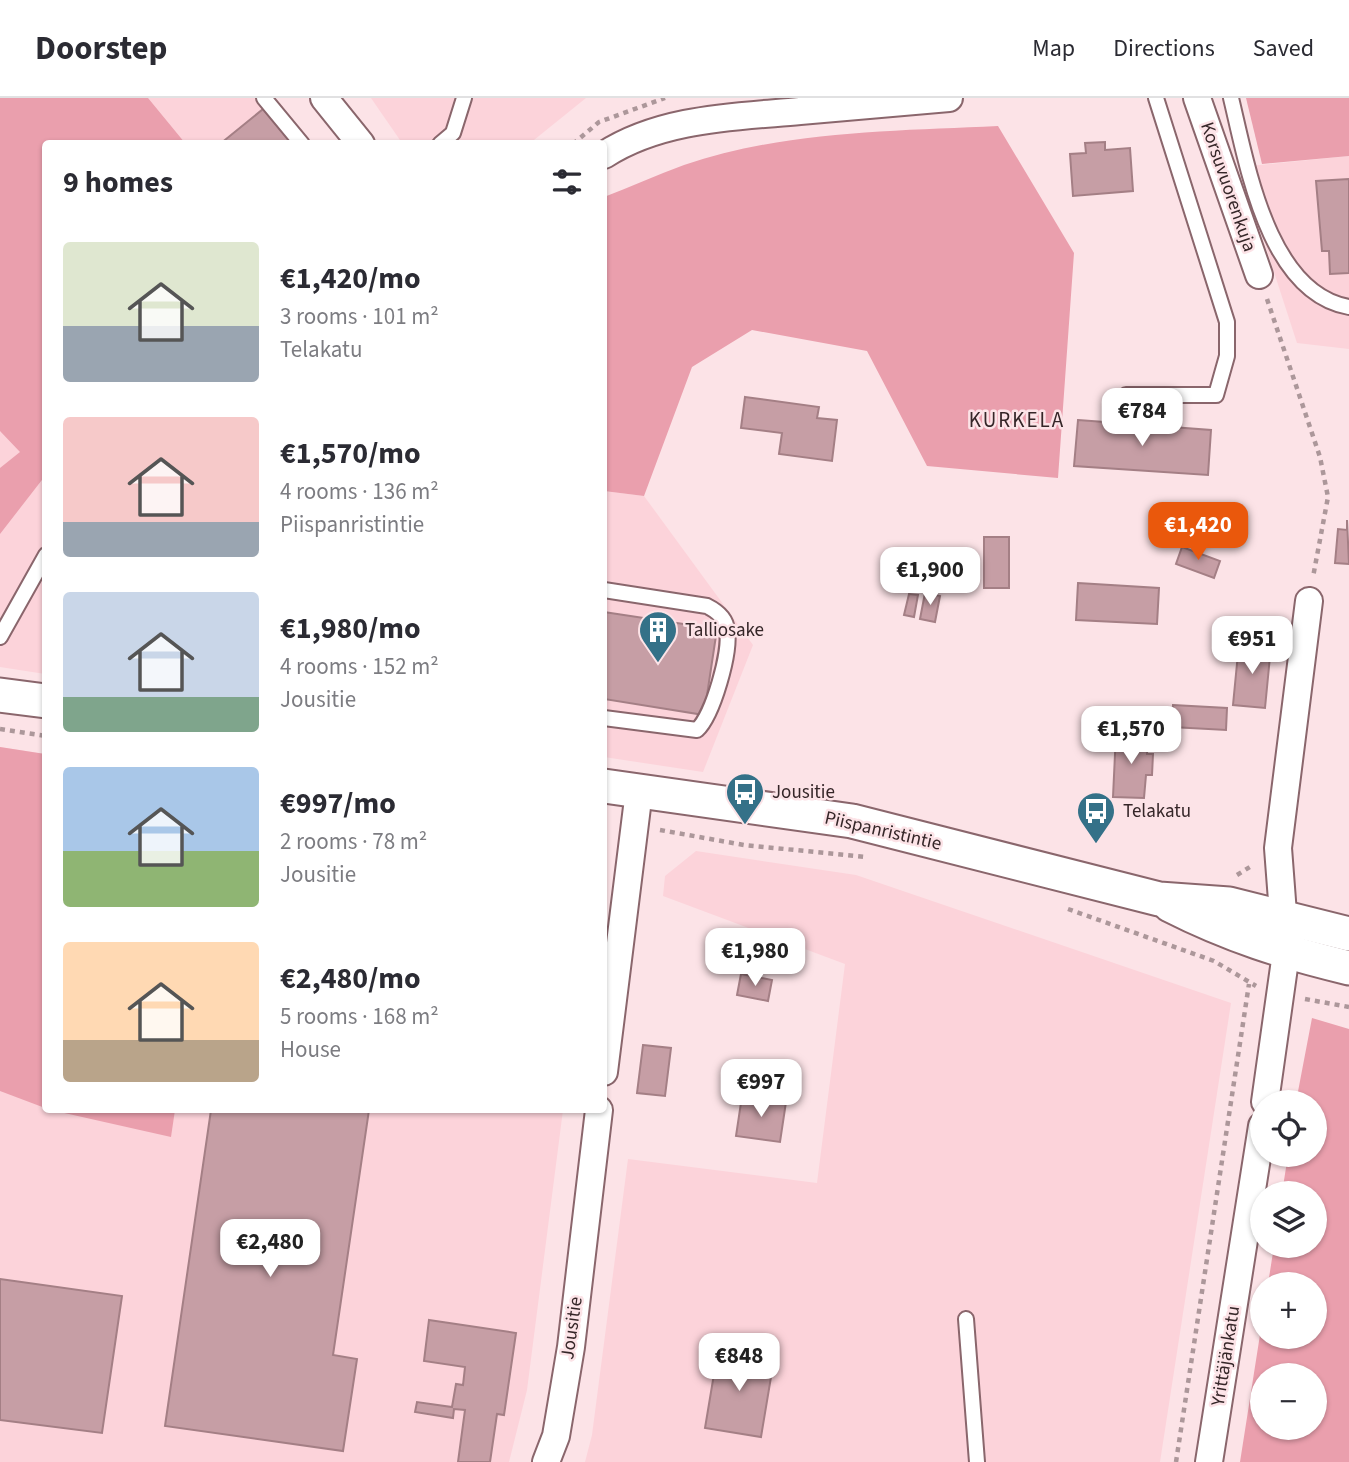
<!DOCTYPE html>
<meta charset="utf-8">
<style>
body{margin:0;font-family:"Source Sans 3",sans-serif;background:#f2f2f3;color:#2b2b33;height:100vh;display:flex;flex-direction:column;font-size:26px;white-space:nowrap}
*{box-sizing:border-box;margin:0}
p{font-size:23px;color:#7c7c81}
.icon{flex:none;width:38px;height:38px;fill:none;stroke:currentColor;stroke-width:2;stroke-linecap:round;stroke-linejoin:round}
.map{position:relative;flex:1;overflow:hidden}
.side{position:absolute;left:42px;top:42px;width:565px;height:973px;display:flex;flex-direction:column;background:#fff;border-radius:7px;box-shadow:0 2px 5px #0004}
.side>*{flex:none}
.controls{position:absolute;left:1250px;top:992px;display:grid;gap:14px}
.controls a{display:grid;place-items:center;width:77px;height:77px;border-radius:50%;background:#fff;box-shadow:0 2px 5px #0004;font-size:35px}
.price{position:absolute;translate:-50% -60px;padding:0 16px;border-radius:14px;background:#fff;color:#222;font-size:23px;line-height:46px;filter:drop-shadow(0 2px 4px #0008)}
.price::after{content:'';position:absolute;left:50%;top:42px;width:21px;height:16px;margin-left:-10px;background:inherit;clip-path:polygon(0 0,100% 0,50% 100%)}
.price.current{background:#ea580c;color:#fff}
ul{padding:0;list-style:none}
li{display:flex;align-items:center;gap:21px;height:175px;padding:0 21px}
li span{display:grid;place-items:center;flex:none;width:196px;height:140px;border-radius:7px;color:#555}
li>.icon{margin-inline-start:auto}
span .icon{width:84px;height:84px;fill:#fffc;stroke-width:1}
li b{font-size:30px}
h2{display:flex;justify-content:space-between;align-items:center;height:84px;padding:0 21px;font-size:30px}
header{display:flex;align-items:center;gap:42px;box-sizing:border-box;height:98px;padding:0 35px;background:#fff;border-bottom:2px solid #e1e1e2}
header strong{font-size:33px}
nav{display:flex;gap:38px;margin-inline-start:auto;font-size:24px}
.map>svg:first-child{display:block}
</style>
<header>
<strong>Doorstep</strong>
<nav><a>Map</a><a>Directions</a><a>Saved</a></nav>
</header>
<div class="map">
<svg width="1349" height="1364" viewBox="0 0 1349 1364">
<rect width="100%" height="100%" fill="#fce3e7"/>
<!-- built -->
<g fill="#fcd3da">
<polygon points="0,0 267,0 306,45 46,46 45,576 0,569"/>
<polygon points="371,0 586,0 529,46 402,45"/>
<polygon points="1349,58 1349,251 1297,245 1240,69"/>
<polygon points="604,393 644,398 753,547 703,674 604,659"/>
<polygon points="0,649 45,656 46,1012 563,1012 527,1292 509,1364 0,1364"/>
<polygon points="696,753 856,777 1231,905 1160,1364 585,1364 592,1337 628,1061 817,1085 845,866 663,798 665,778"/>
</g>
<!-- green -->
<g fill="#ea9fad" fill-rule="evenodd">
<polygon points="0,0 148,0 185,45 46,46 45,378 0,436 0,370 20,354 0,333"/>
<polygon points="1246,0 1349,0 1349,58 1262,66"/>
<path d="M998,28L1074,155L1058,380L927,368L867,253L752,232L692,269L644,398L604,393V99C630,89 657,77 684,67C783,33 894,33 998,28Z"/>
<polygon points="0,649 45,656 45,1010 0,993"/>
<path d="M1312,920L1349,931V1364H1240L1262,1224V1239H1314V1186H1268L1274,1148H1314V1096L1282,1095L1288,1057H1314V1004H1296ZM1262,1278H1314V1330H1262Z"/>
<polygon points="51,1012 175,1012 171,1039"/>
</g>
<!-- building -->
<g fill="#c69ea5" stroke="#a47f85" stroke-width="2">
<polygon points="268,7 298,46 220,46"/>
<polygon points="1105,44 1105,52 1130,50 1133,93 1073,98 1070,56 1086,55 1085,45"/>
<polygon points="1349,81 1349,175 1330,176 1329,153 1322,153 1316,83"/>
<polygon points="745,299 819,309 817,320 837,322 832,363 779,356 782,335 741,330"/>
<polygon points="1078,322 1211,332 1208,377 1074,368"/>
<polygon points="1347,422 1349,466 1335,465 1338,431 1347,432"/>
<rect x="984" y="439" width="25" height="51"/>
<polygon points="1182,449 1220,463 1214,480 1176,466"/>
<polygon points="1078,485 1159,490 1157,526 1076,522"/>
<polygon points="925,495 940,498 935,524 920,521"/>
<polygon points="909,496 918,497 914,519 904,517"/>
<polygon points="604,514 717,531 704,617 604,601"/>
<polygon points="1239,545 1271,548 1265,610 1233,607"/>
<polygon points="1173,607 1227,610 1226,632 1172,629"/>
<polygon points="1116,635 1148,637 1147,656 1153,656 1152,677 1146,677 1144,700 1113,699"/>
<polygon points="741,876 772,882 768,903 737,897"/>
<polygon points="643,947 671,950 665,998 637,995"/>
<polygon points="742,998 786,1004 780,1044 736,1038"/>
<polygon points="211,1012 369,1012 333,1257 357,1261 343,1353 165,1328"/>
<polygon points="0,1181 122,1198 102,1335 0,1322"/>
<polygon points="429,1222 516,1235 504,1317 497,1316 490,1364 458,1364 465,1312 454,1311 453,1320 415,1314 417,1304 452,1309 456,1286 463,1287 465,1269 424,1263"/>
<polygon points="718,1252 774,1261 761,1339 705,1330"/>
</g>
<g fill="none" stroke-linecap="round" stroke-linejoin="round">
<defs>
<g id="service">
<polyline points="264,0 302,46"/>
<path d="M1231,0C1247,66 1268,195 1349,209"/>
<polyline points="440,46 453,35 464,0"/>
<polyline points="1126,297 1216,297 1227,258 1227,224 1156,0"/>
<path d="M604,492L707,508C717,513 726,520 727,532C731,554 713,617 697,632L604,620"/>
<polyline points="0,539 46,457"/>
<polyline points="966,1221 977,1364"/>
</g>
<g id="minor">
<polyline points="324,0 361,46"/>
<polyline points="1197,0 1259,177"/>
<path d="M604,57C661,20 734,19 800,13C850,9 899,4 949,0"/>
<polyline points="604,974 639,693"/>
<polyline points="1265,1004 1286,855 1278,750 1309,503"/>
<polyline points="546,1364 556,1338 571,1249 599,1012"/>
<polyline points="1209,1364 1262,1028"/>
</g>
<g id="tertiary">
<polyline points="0,597 46,603"/>
<polyline points="604,688 852,723 1159,801 1229,806 1349,836"/>
<path d="M1170,807C1231,838 1283,854 1349,870"/>
</g>
</defs>
<!-- service casing -->
<use href="#service" stroke="#8a666c" stroke-width="18"/>
<!-- minor casing -->
<use href="#minor" stroke="#8a666c" stroke-width="30"/>
<!-- tertiary casing -->
<use href="#tertiary" stroke="#8a666c" stroke-width="37"/>
<!-- path -->
<g stroke="#ac979a" stroke-width="4.5" stroke-dasharray="5 5" stroke-linecap="butt">
<polyline points="573,46 599,24 665,0"/>
<polyline points="1267,201 1320,359 1328,399 1313,479"/>
<polyline points="0,631 46,638"/>
<polyline points="660,732 744,747 866,759"/>
<polyline points="1237,777 1253,767"/>
<polyline points="1068,811 1214,863 1256,888"/>
<polyline points="1305,901 1349,909"/>
<polyline points="1176,1364 1249,886"/>
</g>
<!-- service -->
<use href="#service" stroke="#fff" stroke-width="14"/>
<!-- minor -->
<use href="#minor" stroke="#fff" stroke-width="26"/>
<!-- tertiary -->
<use href="#tertiary" stroke="#fff" stroke-width="33"/>
</g>
<!-- icons -->
<defs>
<symbol id="building-pin" viewBox="-11 -11 22 30"><path d="M0 17L-7.5 6A9.5 9.5 0 1 1 7.5 6Z" fill="#347188" stroke="#fce3e7"/><path d="M-4-6H4V6H1V3H-1V6H-4ZM-2.5-4.3h1.7v1.8h-1.7ZM.8-4.3h1.7v1.8H.8ZM-2.5-1h1.7V.8h-1.7ZM.8-1h1.7V.8H.8Z" fill="#fff"/></symbol>
<symbol id="bus-pin" viewBox="-11 -11 22 30"><path d="M0 17L-7.5 6A9.5 9.5 0 1 1 7.5 6Z" fill="#347188" stroke="#fce3e7"/><path d="M-5-6H5V4H4V6H2V4H-2V6H-4V4H-5ZM-3.5-4V0h7V-4ZM-3.5 1.2v1.5H-2V1.2ZM2 1.2v1.5H3.5V1.2Z" fill="#fff"/></symbol>
</defs>
<g fill-rule="evenodd">
<use href="#building-pin" x="636" y="510" width="44" height="60"/>
<use href="#bus-pin" x="723" y="672" width="44" height="60"/>
<use href="#bus-pin" x="1074" y="691" width="44" height="60"/>
</g>
<g text-anchor="middle" dominant-baseline="central" stroke-width="5" stroke-linejoin="round" paint-order="stroke">
<!-- street labels -->
<g font-size="19" fill="#352628" stroke="#fce3e7">
<text transform="translate(1228 89) rotate(71)">Korsuvuorenkuja</text>
<text transform="translate(883 733) rotate(13)">Piispanristintie</text>
<text transform="translate(572 1230) rotate(-82)">Jousitie</text>
<text transform="translate(1226 1258) rotate(-81)">Yrittäjänkatu</text>
</g>
<!-- poi labels -->
<g font-size="19" fill="#352628" stroke="#fce3e7" text-anchor="start">
<text x="685" y="532">Talliosake</text>
<text x="772" y="694">Jousitie</text>
<text x="1123" y="713">Telakatu</text>
</g>
<!-- neighbourhood labels -->
<g font-size="21" letter-spacing="2" fill="#352628" stroke="#fce3e7">
<text x="1017" y="322">KURKELA</text>
</g>
</g>
</svg>
<div class="controls">
<a><svg class="icon" aria-label="locate" viewBox="0 0 24 24"><circle cx="12" cy="12" r="6"/><path d="M12 2v4M12 18v4M2 12h4M18 12h4"/></svg></a>
<a><svg class="icon" aria-label="layers" viewBox="0 0 24 24"><path d="M12 4l9 5-9 5-9-5zM3 14l9 5 9-5"/></svg></a>
<a>+</a>
<a>−</a>
</div>
<b class="price" style="left:1142px;top:350px">€784</b>
<b class="price current" style="left:1198px;top:464px">€1,420</b>
<b class="price" style="left:930px;top:509px">€1,900</b>
<b class="price" style="left:1252px;top:578px">€951</b>
<b class="price" style="left:1131px;top:668px">€1,570</b>
<b class="price" style="left:755px;top:890px">€1,980</b>
<b class="price" style="left:761px;top:1021px">€997</b>
<b class="price" style="left:270px;top:1181px">€2,480</b>
<b class="price" style="left:739px;top:1295px">€848</b>
<section class="side">
<h2>9 homes<svg class="icon" aria-label="filters" viewBox="0 0 24 24"><path d="M4 7h16M4 17h16"/><circle cx="9" cy="7" r="2"/><circle cx="15" cy="17" r="2"/></svg></h2>
<ul>
<li><span style="background:linear-gradient(#dfe7d0 60%,#9aa5b1 0)"><svg class="icon" aria-label="home" viewBox="0 0 24 24"><path d="M3 11l9-7 9 7M6 9v11h12V9"/></svg></span><div><b>€1,420/mo</b><p>3 rooms · 101 m²</p><p>Telakatu</p></div></li>
<li><span style="background:linear-gradient(#f6c9c9 75%,#9aa5b1 0)"><svg class="icon" aria-label="home" viewBox="0 0 24 24"><path d="M3 11l9-7 9 7M6 9v11h12V9"/></svg></span><div><b>€1,570/mo</b><p>4 rooms · 136 m²</p><p>Piispanristintie</p></div></li>
<li><span style="background:linear-gradient(#c9d6e8 75%,#7fa58c 0)"><svg class="icon" aria-label="home" viewBox="0 0 24 24"><path d="M3 11l9-7 9 7M6 9v11h12V9"/></svg></span><div><b>€1,980/mo</b><p>4 rooms · 152 m²</p><p>Jousitie</p></div></li>
<li><span style="background:linear-gradient(#a9c7e8 60%,#8fb573 0)"><svg class="icon" aria-label="home" viewBox="0 0 24 24"><path d="M3 11l9-7 9 7M6 9v11h12V9"/></svg></span><div><b>€997/mo</b><p>2 rooms · 78 m²</p><p>Jousitie</p></div></li>
<li><span style="background:linear-gradient(#ffd9b3 70%,#b9a48a 0)"><svg class="icon" aria-label="home" viewBox="0 0 24 24"><path d="M3 11l9-7 9 7M6 9v11h12V9"/></svg></span><div><b>€2,480/mo</b><p>5 rooms · 168 m²</p><p>House</p></div></li>
</ul>
</section>
</div>
